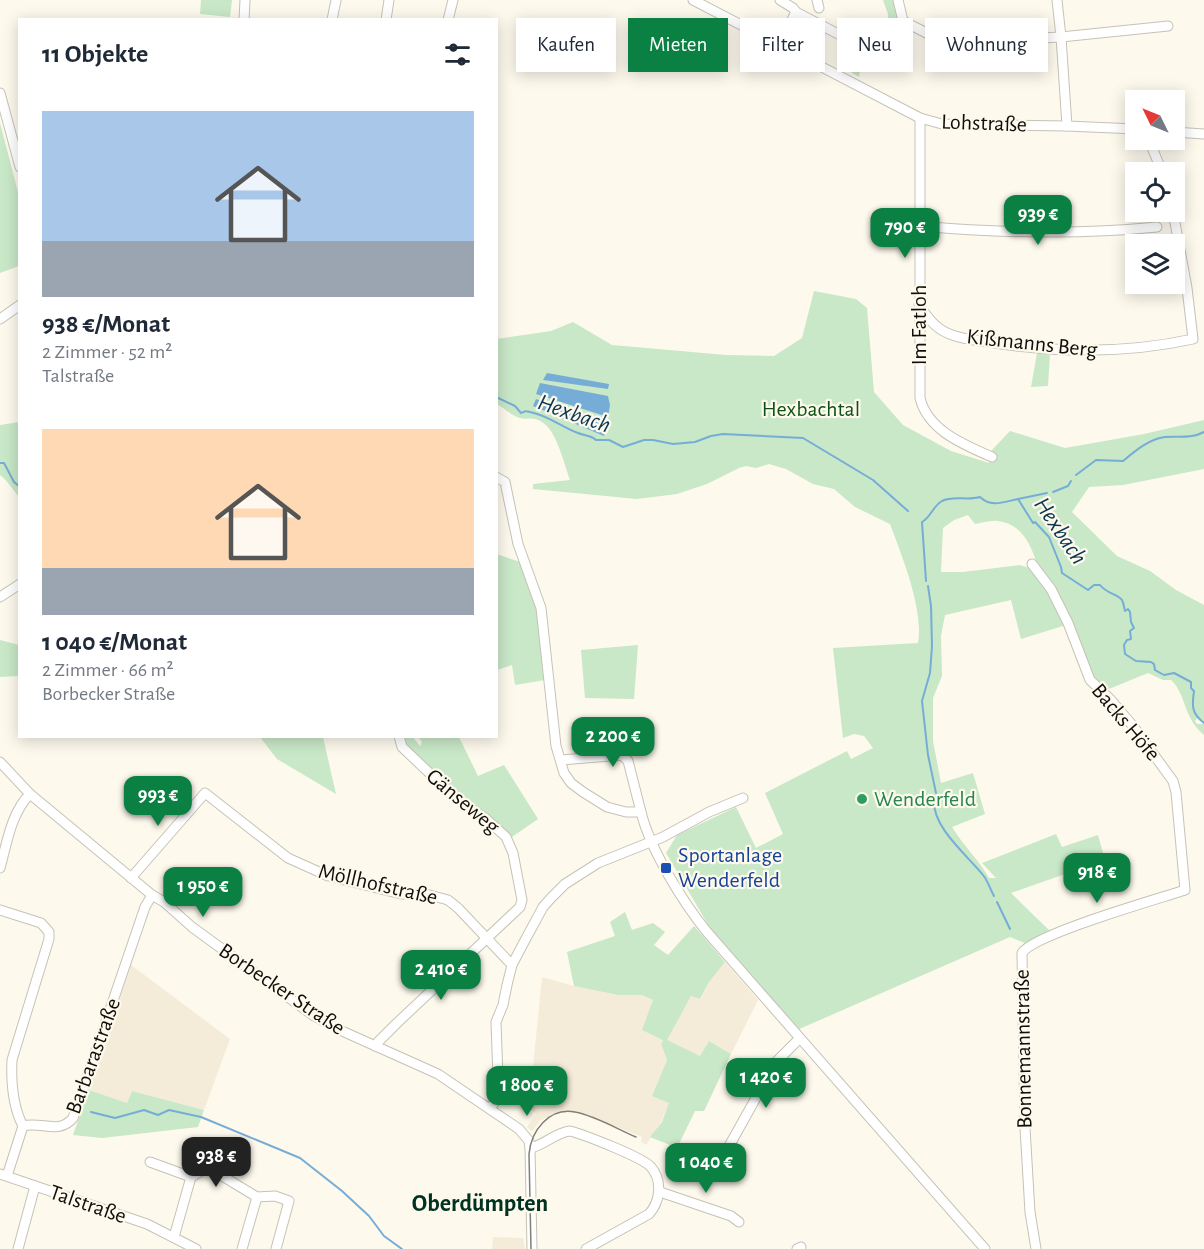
<!DOCTYPE html>
<html lang="de">
<meta charset="utf-8">
<style>
body{margin:0;font-family:"Alegreya Sans",sans-serif;background:#f6f6f7;color:#1f2937;height:100vh;display:flex;flex-direction:column;font-size:22px;white-space:nowrap}
*{box-sizing:border-box;margin:0}
p{font-size:20px;color:#747a83}
.icon{flex:none;width:33px;height:33px;fill:none;stroke:currentColor;stroke-width:2;stroke-linecap:round;stroke-linejoin:round}
.map{position:relative;flex:1;overflow:hidden}
.drawer{position:absolute;left:18px;top:18px;width:480px;height:720px;display:flex;flex-direction:column;background:#fff;border-radius:0px;box-shadow:0 3px 15px #0003}
.drawer>*{flex:none}
.hud{position:absolute;left:516px;top:18px;width:570px;height:54px;display:flex;gap:12px}
.needle{width:39px;rotate:313deg}
.fabs{position:absolute;left:1125px;top:90px;display:grid;gap:12px}
.fabs a{display:grid;place-items:center;width:60px;height:60px;border-radius:0px;background:#fff;box-shadow:0 3px 15px #0003;font-size:30px}
.price{position:absolute;translate:-50% -51px;padding:0 14px;border-radius:12px;background:#0b8043;color:#fff;font-size:20px;line-height:39px;filter:drop-shadow(0 2px 3px #0008)}
.price::after{content:'';position:absolute;left:50%;top:36px;width:18px;height:14px;margin-left:-9px;background:inherit;clip-path:polygon(0 0,100% 0,50% 100%)}
.price.active{background:#222;color:#fff}
ul{padding:0;list-style:none}
li{display:grid;align-content:center;gap:12px;height:318px;padding:0 24px}
li span{display:grid;place-items:center;height:186px;border-radius:0px;color:#555}
li>.icon{margin-inline-start:auto}
span .icon{width:108px;height:108px;fill:#fffc;stroke-width:1}
li b{font-size:26px}
h2{display:flex;justify-content:space-between;align-items:center;height:72px;padding:0 24px;font-size:26px}
.pill{padding:0 21px;border-radius:0px;background:#fff;box-shadow:0 3px 15px #0003;font-size:21px;line-height:54px}
.pill.active{background:#0b8043;color:#fff}
.map>svg:first-child{display:block}
</style>
<div class="map">
<svg width="1204" height="1249" viewBox="0 0 1204 1249">
<rect width="100%" height="100%" fill="#fef9ed"/>
<!-- built -->
<g fill="#f4ecd9">
<polygon points="725,962 758,1000 731,1054 709,1041 700,1056 666,1041 691,996 701,999 709,982"/>
<polygon points="131,965 230,1039 204,1110 132,1091 127,1103 89,1090"/>
<polygon points="542,977 574,986 618,995 642,995 653,1000 663,1040 661,1044 667,1060 652,1096 670,1102 661,1122 646,1145 641,1142 642,1137 577,1111 557,1112 541,1120 532,1131 527,1127 536,1114 529,1107"/>
<polygon points="493,1237 523,1238 525,1249 492,1249"/>
</g>
<!-- green -->
<g fill="#c8e8c7">
<polygon points="201,0 232,0 230,17 200,14"/>
<polygon points="883,0 895,0 900,23 892,26 902,36 870,41 868,26 886,22 888,23 888,14"/>
<polygon points="864,26 867,44 858,47 860,70 859,77 846,69 849,60 853,58 850,40 859,27"/>
<polygon points="0,123 19,196 19,266 0,273"/>
<path d="M814,291L856,299L867,308L874,392L903,425L951,451L989,463L991,451L1010,431L1065,448L1144,434L1204,420V469L1123,485L1089,487L1072,512L1117,556L1150,571L1176,590L1204,605V723L1197,718L1195,721L1197,724H1204V735C1183,718 1186,693 1171,680H1163L1148,673L1104,691L1099,686L1038,568C1032,547 1023,524 998,521C991,520 982,523 975,524L968,515L954,520L943,528L941,572H963L1019,565L1031,568L1039,576L1066,625L1021,639L1011,600L945,615L941,636L942,676L933,698V741L941,783L973,773L985,814L952,827C963,845 978,859 989,878H996L982,863L1056,834L1062,847L1098,835L1105,860L1011,893L1052,933L1027,944L1010,937L797,1030L710,928L666,853L677,835L736,807L756,848L783,834L765,793L847,751L851,759L873,748L864,736L854,734L843,738L833,648L918,643C924,610 902,556 890,524L855,507L834,489L813,484L786,469L769,464L756,468L746,466L739,468L707,484L677,494L637,499L533,489V484L570,480C564,464 557,431 542,422C533,416 528,420 520,418C512,416 504,408 497,404L496,339L551,331L573,322L612,345L726,355L774,356L802,338Z"/>
<polygon points="1037,353 1050,354 1048,386 1031,387"/>
<path d="M19,422H20L19,497C13,490 7,480 0,475V425Z"/>
<polygon points="496,554 530,565 551,679 515,685 512,665 497,670"/>
<polygon points="0,640 19,645 19,676 0,677"/>
<polygon points="638,645 634,699 585,698 581,650"/>
<polygon points="260,737 323,737 336,794 277,759"/>
<polygon points="401,737 413,737 420,746 422,742 418,737 459,737 478,776 504,765 538,819 506,841 411,761"/>
<polygon points="625,912 632,930 653,923 665,932 654,945 668,955 694,926 725,962 709,982 700,999 691,996 667,1040 700,1056 709,1041 731,1054 704,1111 695,1111 677,1148 650,1137 662,1122 669,1103 652,1096 667,1060 661,1044 663,1040 642,1030 653,1000 642,995 618,995 574,986 567,952 615,936 610,922"/>
<polygon points="89,1090 127,1103 132,1091 204,1110 198,1127 102,1138 73,1135"/>
</g>
<!-- water -->
<g fill="#76add7">
<polygon points="547,373 609,384 608,389 543,380"/>
<polygon points="540,383 608,396 610,405 608,417 536,394"/>
<polygon points="536,399 607,423 604,436 533,406"/>
</g>
<g fill="none" stroke-linecap="round" stroke-linejoin="round">
<!-- stream -->
<g stroke="#76add7" stroke-width="2">
<path d="M496,397L515,406L521,413C526,411 525,411 530,412C547,415 562,427 578,433C585,436 591,435 596,440H609L623,447L644,440H653L673,444L695,442L711,436L723,434L803,438L873,480L908,511"/>
<polyline points="0,463 4,463 14,482 20,487"/>
<path d="M1076,475L1096,460L1123,461C1135,451 1149,439 1165,437C1179,436 1191,439 1204,432"/>
<polyline points="1053,492 1068,486 1071,481"/>
<polyline points="1018,499 1047,493"/>
<path d="M926,581L922,522C931,517 933,506 942,501C954,495 967,501 980,497C992,508 1003,502 1018,499L1033,523L1035,522L1049,537L1061,567L1062,573L1088,590L1094,585H1100C1107,594 1118,594 1122,600C1124,604 1124,608 1125,611L1128,609L1130,612L1131,622L1134,628L1130,631L1131,639L1127,640L1124,645L1125,654L1136,661L1151,662L1154,664L1155,670L1164,675L1174,673L1191,682V688L1194,691C1192,705 1191,713 1204,723"/>
<polyline points="928,586 931,606 932,646 930,673 922,701 928,755 936,793"/>
<path d="M934,801C933,828 967,855 983,875C988,881 990,889 994,896"/>
<polyline points="997,902 1010,929"/>
<polyline points="91,1112 115,1118 144,1110 158,1115 169,1110 201,1117 300,1158 342,1191 369,1216 384,1236 402,1249"/>
</g>
<defs>
<g id="minor">
<polyline points="693,0 920,118 942,124 1067,126 1136,129"/>
<polyline points="817,0 819,8"/>
<polyline points="898,0 903,21 946,43 1061,37 1168,26"/>
<polyline points="1057,0 1061,37 1067,126"/>
<polyline points="796,12 838,34"/>
<polyline points="244,20 245,0"/>
<polyline points="332,20 336,0"/>
<polyline points="386,20 389,0"/>
<polyline points="448,20 453,0"/>
<polyline points="779,45 796,12 793,8 780,0"/>
<polyline points="0,93 20,167"/>
<path d="M920,118V398C928,431 965,445 992,457"/>
<polyline points="1174,132 1204,134"/>
<polyline points="1149,140 1162,172"/>
<path d="M919,226C999,233 1077,235 1157,227"/>
<path d="M919,305C925,314 931,323 940,329C953,338 973,340 988,342C1057,353 1125,354 1193,339L1187,288L1173,212"/>
<polyline points="0,319 20,305"/>
<path d="M496,477L505,482L518,544L541,608L556,746L564,773L571,783L583,792L607,807L626,812H641C650,849 682,901 707,932L985,1249"/>
<path d="M1032,564L1051,589L1068,623L1090,680L1110,699L1133,726L1173,781L1176,792L1185,890C1158,899 1034,934 1022,953L1025,1128L1030,1212L1036,1249"/>
<polyline points="0,597 20,584"/>
<polyline points="561,760 622,755 628,761 641,812"/>
<polyline points="0,762 30,794 152,895 164,902 192,927 314,1016 342,1031 438,1074 519,1129 529,1141 530,1148 532,1249"/>
<path d="M0,868C7,843 11,813 30,794"/>
<polyline points="131,878 205,793 288,858 328,876 401,894 426,894 448,900 458,908 512,965"/>
<path d="M0,910L41,923L49,932V939L12,1060C11,1081 13,1107 23,1126"/>
<polyline points="375,1046 378,1042 396,1024 520,907 522,900 513,853 506,837 485,818 456,799 444,787 402,747 399,736"/>
<polyline points="491,1108 496,1099 498,1078 496,1022 503,1005 507,985 512,965 523,944 543,907 551,898 565,884 598,863 663,837 709,812 743,798"/>
<path d="M23,1126C41,1121 59,1135 73,1118L145,907L152,895"/>
<path d="M530,1148C545,1145 554,1133 570,1131C585,1135 642,1157 651,1167C663,1181 660,1202 649,1214L586,1249"/>
<polyline points="150,1162 191,1177"/>
<polyline points="716,1163 728,1148 776,1062 799,1039"/>
<polyline points="0,1174 147,1224 196,1249"/>
<polyline points="7,1176 23,1126"/>
<polyline points="660,1192 731,1216 739,1222"/>
<polyline points="257,1197 275,1196 289,1201 276,1249"/>
<polyline points="174,1237 191,1177 203,1170 214,1171 257,1197 242,1249"/>
<polyline points="18,1249 35,1186"/>
<polyline points="797,1249 801,1247"/>
</g>
</defs>
<!-- minor casing -->
<use href="#minor" stroke="#c6c2b6" stroke-width="11"/>
<!-- minor -->
<use href="#minor" stroke="#fff" stroke-width="9"/>
<!-- tram -->
<path stroke="#827f77" stroke-width="1.5" d="M531,1249L529,1154C531,1131 549,1107 575,1112C596,1116 617,1129 636,1137"/>
</g>
<!-- markers -->
<circle fill="#2e9e5b" stroke="#fef9ed" stroke-width="2" cx="862" cy="799" r="6"/>
<rect fill="#1a4fb4" stroke="#fef9ed" stroke-width="2" x="660" y="862" width="12" height="12" rx="3"/>
<g text-anchor="middle" dominant-baseline="central" stroke-width="4.5" stroke-linejoin="round" paint-order="stroke">
<!-- street labels -->
<g font-size="22" fill="#0f0e0a" stroke="#fef9ed">
<text transform="translate(984 123) rotate(2)">Lohstraße</text>
<text transform="translate(919 325) rotate(-90)">Im Fatloh</text>
<text transform="translate(1032 343) rotate(6)">Kißmanns Berg</text>
<text transform="translate(1126 722) rotate(50)">Backs Höfe</text>
<text transform="translate(463 801) rotate(40)">Gänseweg</text>
<text transform="translate(378 884) rotate(13)">Möllhofstraße</text>
<text transform="translate(282 989) rotate(34)">Borbecker Straße</text>
<text transform="translate(1023 1049) rotate(-91)">Bonnemannstraße</text>
<text transform="translate(93 1056) rotate(-70)">Barbarastraße</text>
<text transform="translate(88 1204) rotate(19)">Talstraße</text>
</g>
<!-- park labels -->
<g font-size="22" fill="#0c5213" stroke="#fef9ed">
<text x="811" y="409">Hexbachtal</text>
</g>
<!-- leisure labels -->
<g font-size="22" fill="#27864d" stroke="#fef9ed" text-anchor="start">
<text x="874" y="799">Wenderfeld</text>
</g>
<!-- transit labels -->
<g font-size="22" fill="#164399" stroke="#fef9ed" text-anchor="start">
<text x="678" y="855">Sportanlage<tspan x="678" dy="25">Wenderfeld</tspan></text>
</g>
<!-- water labels -->
<g font-size="24" font-style="italic" fill="#0c3854" stroke="#fef9ed">
<text transform="translate(574 414) rotate(19)">Hexbach</text>
<text transform="translate(1060 531) rotate(56)">Hexbach</text>
</g>
<!-- neighbourhood labels -->
<g font-size="24" font-weight="bold" fill="#003221" stroke="#fef9ed">
<text x="480" y="1204">Oberdümpten</text>
</g>
</g>
</svg>
<div class="fabs">
<a><svg class="needle" viewBox="-14 -14 28 28"><path d="M0-13l5 13h-10z" fill="#e53935"/><path d="M0 13l5-13h-10z" fill="#747a83"/></svg></a>
<a><svg class="icon" aria-label="locate" viewBox="0 0 24 24"><circle cx="12" cy="12" r="6"/><path d="M12 2v4M12 18v4M2 12h4M18 12h4"/></svg></a>
<a><svg class="icon" aria-label="layers" viewBox="0 0 24 24"><path d="M12 4l9 5-9 5-9-5zM3 14l9 5 9-5"/></svg></a>
</div>
<b class="price" style="left:1038px;top:246px">939 €</b>
<b class="price" style="left:905px;top:259px">790 €</b>
<b class="price" style="left:613px;top:768px">2 200 €</b>
<b class="price" style="left:158px;top:827px">993 €</b>
<b class="price" style="left:1097px;top:904px">918 €</b>
<b class="price" style="left:203px;top:918px">1 950 €</b>
<b class="price" style="left:441px;top:1001px">2 410 €</b>
<b class="price" style="left:766px;top:1109px">1 420 €</b>
<b class="price" style="left:527px;top:1117px">1 800 €</b>
<b class="price active" style="left:216px;top:1188px">938 €</b>
<b class="price" style="left:706px;top:1194px">1 040 €</b>
<div class="hud">
<a class="pill">Kaufen</a>
<a class="pill active">Mieten</a>
<a class="pill">Filter</a>
<a class="pill">Neu</a>
<a class="pill">Wohnung</a>
</div>
<section class="drawer">
<h2>11 Objekte<svg class="icon" aria-label="filters" viewBox="0 0 24 24"><path d="M4 7h16M4 17h16"/><circle cx="9" cy="7" r="2"/><circle cx="15" cy="17" r="2"/></svg></h2>
<ul>
<li><span style="background:linear-gradient(#a9c7e8 70%,#9aa5b1 0)"><svg class="icon" aria-label="home" viewBox="0 0 24 24"><path d="M3 11l9-7 9 7M6 9v11h12V9"/></svg></span><div><b>938 €/Monat</b><p>2 Zimmer · 52 m²</p><p>Talstraße</p></div></li>
<li><span style="background:linear-gradient(#ffd9b3 75%,#9aa5b1 0)"><svg class="icon" aria-label="home" viewBox="0 0 24 24"><path d="M3 11l9-7 9 7M6 9v11h12V9"/></svg></span><div><b>1 040 €/Monat</b><p>2 Zimmer · 66 m²</p><p>Borbecker Straße</p></div></li>
</ul>
</section>
</div>
